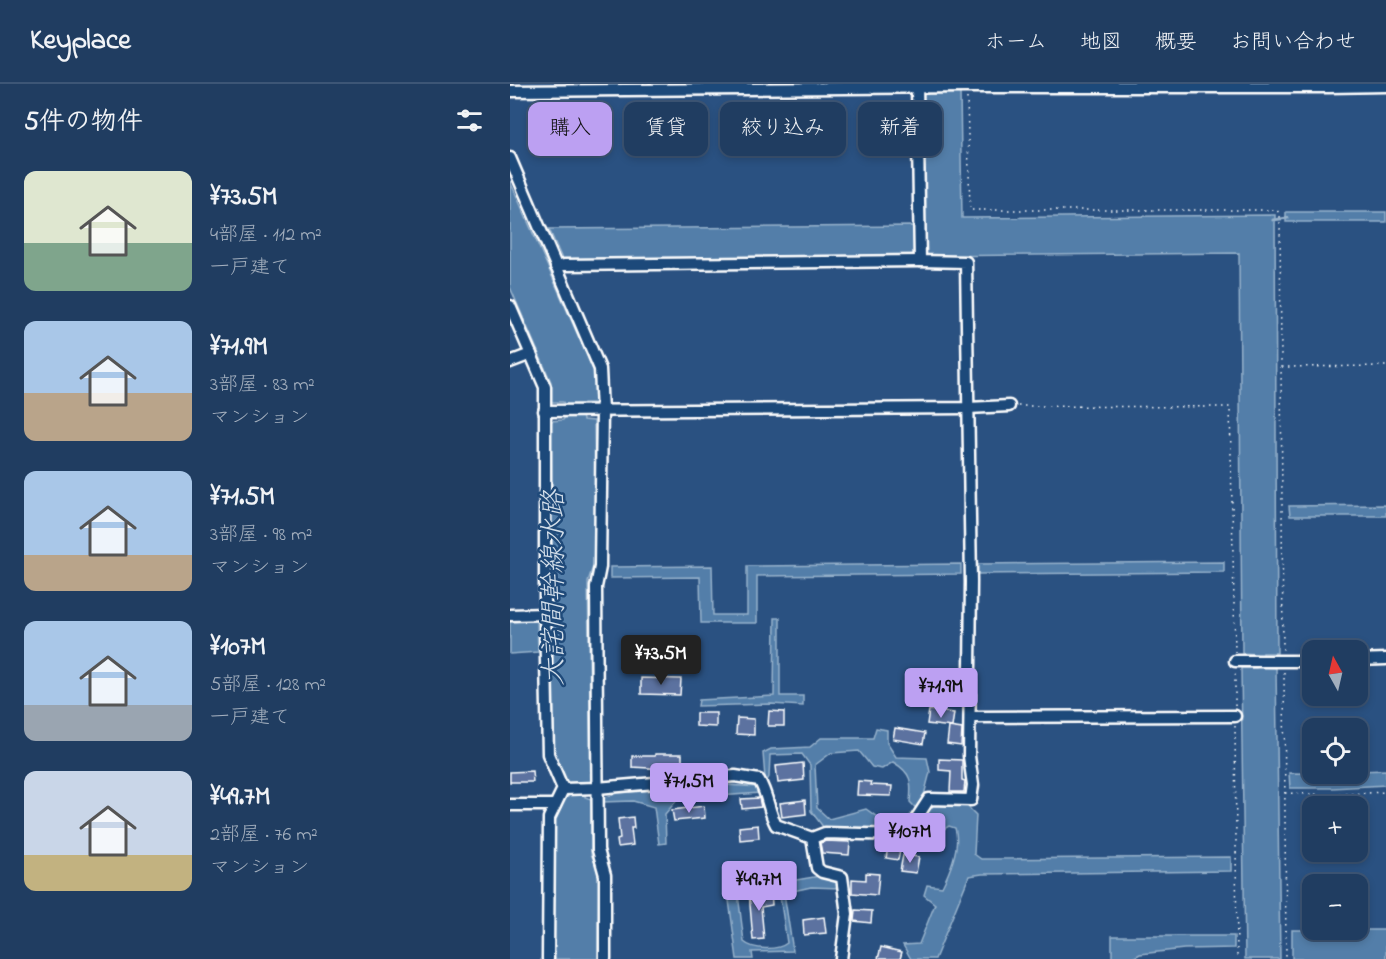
<!DOCTYPE html>
<html lang="ja">
<meta charset="utf-8">
<style>
body{margin:0;font-family:"Indie Flower","Klee One",sans-serif;background:#284467;color:#f1f3f6;height:100vh;display:flex;flex-direction:column;font-size:22px;white-space:nowrap}
*{box-sizing:border-box;margin:0}
p{font-size:20px;color:#a2aebd}
.icon{flex:none;width:33px;height:33px;fill:none;stroke:currentColor;stroke-width:2;stroke-linecap:round;stroke-linejoin:round}
.map{position:relative;flex:1;overflow:hidden}
.panel{display:flex;flex-direction:column;background:#203d61;width:510px}
.panel>*{flex:none}
.top-card{position:absolute;left:18px;top:18px;width:570px;height:54px;display:flex;gap:12px}
.needle{width:39px;rotate:352deg}
.fabs{position:absolute;left:792px;top:556px;display:grid;gap:12px}
.fabs a{display:grid;place-items:center;width:66px;height:66px;border-radius:12px;background:#203d61;box-shadow:0 3px 9px #0003,0 0 0 2px #3d5676;font-size:30px}
.price{position:absolute;translate:-50% -51px;padding:0 14px;border-radius:6px;background:#bca0f2;color:#111;font-size:20px;line-height:39px;filter:drop-shadow(0 2px 3px #0008)}
.price::after{content:'';position:absolute;left:50%;top:36px;width:18px;height:14px;margin-left:-9px;background:inherit;clip-path:polygon(0 0,100% 0,50% 100%)}
.price.current{background:#222;color:#fff}
ul{padding:0;list-style:none}
li{display:flex;align-items:center;gap:18px;height:150px;padding:0 24px}
li span{display:grid;place-items:center;flex:none;width:168px;height:120px;border-radius:12px;color:#555}
li>.icon{margin-inline-start:auto}
span .icon{width:72px;height:72px;fill:#fffc;stroke-width:1}
li b{font-size:26px}
h2{display:flex;justify-content:space-between;align-items:center;height:72px;padding:0 24px;font-size:26px}
.chip{padding:0 21px;border-radius:12px;background:#203d61;box-shadow:0 3px 9px #0003,0 0 0 2px #3d5676;font-size:21px;line-height:54px}
.chip.current{background:#bca0f2;color:#111}
header{display:flex;align-items:center;gap:36px;box-sizing:border-box;height:84px;padding:0 30px;background:#203d61;border-bottom:2px solid #3d5676}
header strong{font-size:28px}
nav{display:flex;gap:33px;margin-inline-start:auto;font-size:21px}
main{display:flex;flex:1;min-height:0}
.map>svg:first-child{display:block}
</style>
<header>
<strong>Keyplace</strong>
<nav><a>ホーム</a><a>地図</a><a>概要</a><a>お問い合わせ</a></nav>
</header>
<main>
<section class="panel">
<h2>5件の物件<svg class="icon" aria-label="filters" viewBox="0 0 24 24"><path d="M4 7h16M4 17h16"/><circle cx="9" cy="7" r="2"/><circle cx="15" cy="17" r="2"/></svg></h2>
<ul>
<li><span style="background:linear-gradient(#dfe7d0 60%,#7fa58c 0)"><svg class="icon" aria-label="home" viewBox="0 0 24 24"><path d="M3 11l9-7 9 7M6 9v11h12V9"/></svg></span><div><b>¥73.5M</b><p>4部屋 · 112 m²</p><p>一戸建て</p></div></li>
<li><span style="background:linear-gradient(#a9c7e8 60%,#b9a48a 0)"><svg class="icon" aria-label="home" viewBox="0 0 24 24"><path d="M3 11l9-7 9 7M6 9v11h12V9"/></svg></span><div><b>¥71.9M</b><p>3部屋 · 83 m²</p><p>マンション</p></div></li>
<li><span style="background:linear-gradient(#a9c7e8 70%,#b9a48a 0)"><svg class="icon" aria-label="home" viewBox="0 0 24 24"><path d="M3 11l9-7 9 7M6 9v11h12V9"/></svg></span><div><b>¥71.5M</b><p>3部屋 · 98 m²</p><p>マンション</p></div></li>
<li><span style="background:linear-gradient(#a9c7e8 70%,#9aa5b1 0)"><svg class="icon" aria-label="home" viewBox="0 0 24 24"><path d="M3 11l9-7 9 7M6 9v11h12V9"/></svg></span><div><b>¥107M</b><p>5部屋 · 128 m²</p><p>一戸建て</p></div></li>
<li><span style="background:linear-gradient(#c9d6e8 70%,#c2b280 0)"><svg class="icon" aria-label="home" viewBox="0 0 24 24"><path d="M3 11l9-7 9 7M6 9v11h12V9"/></svg></span><div><b>¥49.7M</b><p>2部屋 · 76 m²</p><p>マンション</p></div></li>
</ul>
</section>
<div class="map">
<svg width="876" height="875" viewBox="0 0 876 875">
<rect width="100%" height="100%" fill="#2a5181"/>
<filter id="ink" filterUnits="userSpaceOnUse"><feTurbulence type="fractalNoise" baseFrequency=".0167" numOctaves="2"/><feDisplacementMap in="SourceGraphic" scale="12" xChannelSelector="R" yChannelSelector="G"/><feConvolveMatrix kernelMatrix="1 2 1 2 8 2 1 2 1" color-interpolation-filters="sRGB"/></filter>
<g filter="url(#ink)">
<!-- water -->
<g fill="#527ea9" stroke="#97b2cb" stroke-width="1.5">
<polygon points="450,9 452,134 765,131 767,569 753,569 752,583 766,584 770,875 735,875 731,584 746,584 746,570 732,569 729,169 415,172 413,10"/>
<polygon points="0,97 84,288 85,319 74,319 72,323 55,323 53,318 41,318 41,298 0,203"/>
<rect x="776" y="128" width="100" height="10"/>
<polygon points="404,142 404,173 52,175 39,145"/>
<polygon points="56,332 72,332 73,336 84,337 86,474 78,497 81,698 76,699 75,713 81,715 81,770 89,788 88,875 43,875 42,738 52,714 58,713 58,699 55,699 44,670 41,337 53,336"/>
<polygon points="876,421 876,432 780,432 779,422"/>
<polygon points="714,478 714,488 468,490 468,480"/>
<polygon points="451,480 451,490 247,492 247,539 191,539 190,493 100,494 100,483 202,482 203,531 237,531 237,482"/>
<polygon points="265,534 270,534 270,612 293,612 293,622 261,620 188,622 189,616 264,612"/>
<polygon points="27,536 28,568 0,570 0,538"/>
<path d="M366,644L377,646V659L386,673L417,674L420,688L413,715L424,721L457,722L466,731L464,770L471,775L721,773V787L472,790L459,792L425,875H401L393,861L409,860L425,820L414,811L417,801L432,803C440,787 451,762 445,744L439,742L432,746L430,751L424,749L421,740L400,718C402,698 402,689 383,678L372,685L362,683L349,667L321,669L305,681L307,724L319,735L356,725L367,733V745L314,744L301,727L300,681L292,670L260,671L259,693L250,709L168,715L155,730L156,759L149,760L144,723L123,717L92,718L93,714L108,709L215,701L248,703L255,694L253,669L261,665L300,663L311,654H363Z"/>
<polygon points="876,686 876,701 822,704 780,704 779,689 848,690 848,687"/>
<path d="M225,786L234,858C243,866 267,867 277,859L268,799L310,792L328,797L330,804L301,803L274,809L283,867L242,868L243,875H227L215,787Z"/>
<rect x="782" y="846" width="94" height="29"/>
<polygon points="602,852 724,852 724,864 674,865 630,870 621,875 602,875"/>
</g>
<g fill="none" stroke-linecap="round" stroke-linejoin="round">
<!-- stream -->
<polyline stroke="#97b2cb" stroke-width="3" points="763,136 778,134"/>
</g>
<!-- building -->
<g fill="#5b72a0" stroke="#fff" stroke-width="1.5">
<polygon points="131,594 171,595 170,611 131,610"/>
<polygon points="419,626 444,629 442,643 417,640"/>
<polygon points="259,627 274,628 274,642 258,642"/>
<polygon points="186,629 206,629 206,643 186,642"/>
<polygon points="227,634 244,635 244,651 226,650"/>
<polygon points="439,643 452,645 451,662 437,660"/>
<polygon points="385,644 415,649 413,660 383,655"/>
<polygon points="145,670 172,670 172,686 122,683 122,672 145,672"/>
<polygon points="429,675 452,676 452,696 455,697 454,708 440,708 441,687 429,686"/>
<polygon points="293,679 294,696 268,699 266,682"/>
<polygon points="22,687 23,698 0,698 0,688"/>
<polygon points="348,697 361,698 360,701 382,702 381,712 347,711"/>
<polygon points="249,714 251,723 232,725 231,715"/>
<polygon points="295,716 296,730 272,733 270,719"/>
<polygon points="194,722 195,734 164,737 162,726"/>
<polygon points="123,733 124,744 121,744 123,761 108,763 107,756 110,755 108,735"/>
<polygon points="248,741 249,754 230,756 229,743"/>
<polygon points="316,757 340,758 339,771 312,769 310,759"/>
<polygon points="379,758 392,758 388,776 376,774"/>
<polygon points="393,771 409,773 406,789 390,787"/>
<polygon points="356,789 369,790 367,811 342,809 342,795 356,796"/>
<polygon points="261,807 262,821 251,823 254,855 243,856 239,809"/>
<polygon points="345,826 362,827 361,839 344,837"/>
<polygon points="314,833 316,849 294,851 293,836"/>
<polygon points="371,863 392,868 390,875 368,875"/>
</g>
<g fill="none" stroke-linecap="round" stroke-linejoin="round">
<defs>
<g id="street">
<polyline points="0,7 457,3 819,3 876,2"/>
<polyline points="0,74 90,285 92,327 90,483 86,503 88,766 95,791 95,875"/>
<polyline points="46,183 54,181 410,177"/>
<polyline points="0,222 35,303 35,530 38,670 53,705 39,734 38,875"/>
<polyline points="0,278 21,270"/>
<polyline points="34,327 458,324 499,322"/>
<polyline points="0,531 35,530"/>
<polyline points="848,576 876,575"/>
<polyline points="725,577 802,577"/>
<polyline points="460,633 725,632"/>
<path d="M53,705L87,704L225,692L249,696C258,711 258,726 266,741L302,754L315,749L391,751L397,749L419,715L461,716L463,701L459,672L461,498L456,178L410,177L407,0"/>
<polyline points="0,721 45,721"/>
<polyline points="302,754 307,784 312,788 332,793 337,830 331,875"/>
</g>
</defs>
<!-- street casing -->
<use href="#street" stroke="#fff" stroke-width="15"/>
<!-- path -->
<g stroke="#fff" stroke-width="1.5" stroke-dasharray="1.5 4.5" stroke-linecap="butt">
<polyline points="457,14 460,126 767,126 770,131 773,568"/>
<polyline points="772,283 876,282"/>
<polyline points="508,322 720,323 725,568"/>
<polyline points="774,588 776,875"/>
<polyline points="725,622 725,588"/>
<polyline points="725,642 727,875"/>
<polyline points="775,709 820,711 876,708"/>
</g>
<!-- street -->
<use href="#street" stroke="#1f4a7a" stroke-width="10"/>
</g>
</g>
<g text-anchor="middle" dominant-baseline="central" stroke-width="5" stroke-linejoin="round" paint-order="stroke">
<!-- water labels -->
<g font-size="28" font-style="italic" fill="#d4dfea" stroke="#1f4a7a">
<text transform="translate(45 504) rotate(-90)">大詫間幹線水路</text>
</g>
</g>
</svg>
<div class="fabs">
<a><svg class="needle" viewBox="-14 -14 28 28"><path d="M0-13l5 13h-10z" fill="#e53935"/><path d="M0 13l5-13h-10z" fill="#a2aebd"/></svg></a>
<a><svg class="icon" aria-label="locate" viewBox="0 0 24 24"><circle cx="12" cy="12" r="6"/><path d="M12 2v4M12 18v4M2 12h4M18 12h4"/></svg></a>
<a>+</a>
<a>−</a>
</div>
<b class="price current" style="left:151px;top:602px">¥73.5M</b>
<b class="price" style="left:431px;top:635px">¥71.9M</b>
<b class="price" style="left:179px;top:730px">¥71.5M</b>
<b class="price" style="left:400px;top:780px">¥107M</b>
<b class="price" style="left:249px;top:828px">¥49.7M</b>
<div class="top-card">
<a class="chip current">購入</a>
<a class="chip">賃貸</a>
<a class="chip">絞り込み</a>
<a class="chip">新着</a>
</div>
</div>
</main>
